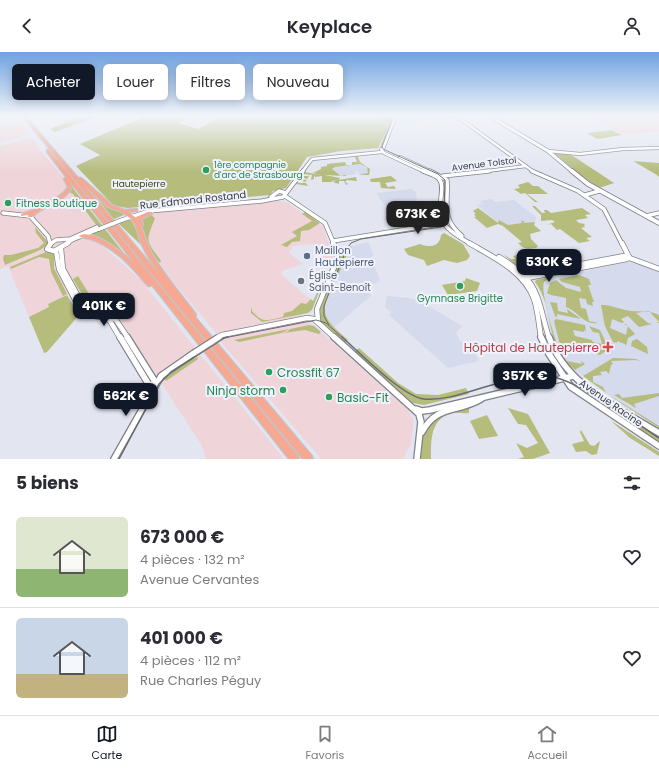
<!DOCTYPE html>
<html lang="fr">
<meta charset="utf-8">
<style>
body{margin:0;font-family:Poppins,sans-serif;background:#f2f2f3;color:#2b2b33;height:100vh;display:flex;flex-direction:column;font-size:15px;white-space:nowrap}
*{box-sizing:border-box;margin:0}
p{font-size:13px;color:#7c7c81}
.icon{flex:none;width:22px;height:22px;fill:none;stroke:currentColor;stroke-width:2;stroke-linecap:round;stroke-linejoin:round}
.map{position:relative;height:407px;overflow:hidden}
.drawer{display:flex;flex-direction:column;background:#fff;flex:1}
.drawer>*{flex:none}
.banner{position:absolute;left:12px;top:12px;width:400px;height:36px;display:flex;gap:8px}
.price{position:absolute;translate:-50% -34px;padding:0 9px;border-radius:8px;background:#111827;color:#fff;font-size:13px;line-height:26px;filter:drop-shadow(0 1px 2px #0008)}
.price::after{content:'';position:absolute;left:50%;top:24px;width:12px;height:9px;margin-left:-6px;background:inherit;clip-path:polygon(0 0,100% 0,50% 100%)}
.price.on{background:#222;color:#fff}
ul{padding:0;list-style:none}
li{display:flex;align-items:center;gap:12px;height:100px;padding:0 16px}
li+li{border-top:1px solid #e1e1e2}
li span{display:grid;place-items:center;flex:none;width:112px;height:80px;border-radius:6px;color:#555}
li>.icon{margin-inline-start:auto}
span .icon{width:48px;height:48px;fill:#fffc;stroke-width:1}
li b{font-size:17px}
h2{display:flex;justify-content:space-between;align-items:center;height:48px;padding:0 16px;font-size:17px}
.chip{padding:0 14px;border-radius:6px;background:#fff;box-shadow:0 2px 10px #0003;font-size:14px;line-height:36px}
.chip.on{background:#111827;color:#fff}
header{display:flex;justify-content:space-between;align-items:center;height:52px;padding:0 16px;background:#fff;font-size:18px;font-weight:600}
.menu{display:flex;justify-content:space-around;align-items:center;height:56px;border-top:1px solid #e1e1e2;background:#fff;font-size:11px;color:#7c7c81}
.menu a{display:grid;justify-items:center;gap:2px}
.menu .on{color:#111827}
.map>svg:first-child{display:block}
</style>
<header><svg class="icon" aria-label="back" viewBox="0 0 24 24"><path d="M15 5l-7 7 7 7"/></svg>Keyplace<svg class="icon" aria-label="person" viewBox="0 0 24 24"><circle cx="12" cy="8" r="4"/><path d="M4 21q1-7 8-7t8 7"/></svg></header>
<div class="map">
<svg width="659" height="407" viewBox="0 0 659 407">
<rect width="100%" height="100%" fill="#e3e6f1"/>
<!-- commercial -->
<g fill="#efd5d9">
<polygon points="586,63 659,63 659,79 625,83"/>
<polygon points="20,70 31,82 0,90 0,74"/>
<polygon points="33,86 40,98 72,135 69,140 73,142 100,178 87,184 104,195 141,228 284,407 206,407 202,394 119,266 113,261 89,254 79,237 48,252 49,255 29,265 8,214 0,217 0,94"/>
<polygon points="269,148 286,150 323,174 333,204 330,213 320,210 313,192 293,194 289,201 303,212 282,219 281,222 313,250 300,261 406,356 414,368 411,392 403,407 321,407 215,283 217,282 173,230 146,190 144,179 139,168 153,160"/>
</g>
<!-- built -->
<g fill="#d5daec">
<polygon points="401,63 452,63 457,66 436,67 407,73 397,71"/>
<polygon points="360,112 367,115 368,121 360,123 357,119 355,120 357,122 342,124 332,117 335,115"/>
<polygon points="411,137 416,140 417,150 385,154 376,141"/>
<polygon points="492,147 495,150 514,148 536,165 535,170 507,173 497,170 477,153 483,152 480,149"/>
<polygon points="368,190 374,204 371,205 380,228 379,230 367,234 359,231 348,231 335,227 349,195"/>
<polygon points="629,210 643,213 659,220 659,376 616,348 569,314 558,299 552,285 547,263 543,233 549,226"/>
<polygon points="357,232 368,236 371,244 334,275 325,265 324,257 333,233 340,234"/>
<polygon points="387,244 409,246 420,249 462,274 456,281 460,289 468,290 479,309 448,316 389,263 391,261 385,255"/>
</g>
<!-- green -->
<g fill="#b5bc7c">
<polygon points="83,63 102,63 55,80 50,77"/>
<polygon points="149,63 171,63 186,67 178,71 198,77 225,63 395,63 383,95 380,95 386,80 378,96 341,99 307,105 286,136 273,139 270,143 128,156 114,154 76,114 100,103 80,92"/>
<polygon points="611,78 622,83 597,87 587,81"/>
<polygon points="554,101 570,102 614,131 599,136 583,125"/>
<polygon points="357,102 360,110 370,117 369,123 359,123 368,121 367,115 360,112 335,115 332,117 341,124 346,123 346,124 324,123 340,126 339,128 356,125 357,129 347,128 345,130 348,132 346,133 344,129 339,129 339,132 333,130 337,127 331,130 322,130 322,124 315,125 314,123 314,127 311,128 312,123 304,122 303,124 309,124 307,127 302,125 300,127 307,128 305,130 300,128 298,131 306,131 308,134 296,132 304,120 321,123 313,121 321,117 321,115 327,114 327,112 345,110 346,113 352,113 352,110 357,110 354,103 347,104"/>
<polygon points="633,109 659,111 659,125 657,123"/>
<polygon points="391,124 397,129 385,131 388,135 394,134 396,137 381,136 380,130 371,130 370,127"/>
<polygon points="528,130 533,134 538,134 548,142 527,142 538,150 535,150 525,141 521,142 514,137 520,136 518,133"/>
<polygon points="72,135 130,209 104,188 91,183 100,178 73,142 69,140"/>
<polygon points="91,139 111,156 123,159 126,162 114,167"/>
<polygon points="532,154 535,154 542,161 545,161 544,158 547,158 551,161 582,156 591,162 585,163 588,166 576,168 579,171 585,172 584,173 585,175 581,176 592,185 586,186 590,189 579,191 560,177 557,178 551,172 546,173 555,170 552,168 541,169 541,163"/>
<path d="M478,156L498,171L499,168L508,173L522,171L521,168L525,170L523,171L535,170L534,173L541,179L530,182L531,187L538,194L536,196C528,197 524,198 518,191L522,190L503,174L498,172L487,176L474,165H476L474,162H476L473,159Z"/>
<polygon points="432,159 435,159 437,170 397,176 399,174 395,172 412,171 434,166 429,161"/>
<polygon points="305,160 320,171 309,178 301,179 300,189 292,190 287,195 281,193 297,184 292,180 312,169 302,162"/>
<path d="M151,163L155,166C145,192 146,187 161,209L160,211C148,199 146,182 139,168L141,165Z"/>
<polygon points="130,167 137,178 141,193 118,171"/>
<polygon points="35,175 47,189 47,193 40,198 5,213 3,207 4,203 11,203 38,196 44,191 36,181"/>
<path d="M444,181L463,192L470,204L467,208L457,211L444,208L427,214L424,208L408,203L404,197L420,192C429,196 440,195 441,183Z"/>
<path d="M349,194L352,195L349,198L337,226H335C321,261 318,262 348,288L345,291L322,272L318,262L339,197Z"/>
<polygon points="46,200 54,202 54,216 67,242 63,244 51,220 49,207 39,205 11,217 10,215"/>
<path d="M503,202L511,207H515L513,204C518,203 523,202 527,206L524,207L530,212H525H527L522,209L524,208L523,207L517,208L522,211L523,215L535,216L534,214L537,216L522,218Z"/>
<path d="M579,223L589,227L591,233H588L594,250H592L593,254L587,252L586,247L579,246L581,256L586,257L589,269L598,271C583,273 578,259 566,255V246L551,243L547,241L550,231L556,228L566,236L581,240L580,235L562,230L559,227Z"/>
<polygon points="78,224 97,255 95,257 87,251 73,227"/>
<path d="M555,224L544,230C540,240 556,291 561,302L567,309L582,312L581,309L585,312L575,318C543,294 556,258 535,230L536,228Z"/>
<polygon points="466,226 480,231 477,239 448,243 442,233 465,229"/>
<path d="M324,227L312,258L308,261L262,270L251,261V254L252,259C263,272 267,268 283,265L284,261L292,259L301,251L306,252L311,247L313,249Z"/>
<polygon points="67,243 79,263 47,300 44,301 29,265 49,255 48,252"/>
<polygon points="550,250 557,251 558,259 568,261 567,257 581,267 557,262 557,265 555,264"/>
<path d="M601,253C609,252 622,258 631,259C642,260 649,258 659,263V271L656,270H659L649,259L636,261L648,271L652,272L639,275L628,264L621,267L624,270L622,271L612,267L610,276L626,283L628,274L624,272H626L635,282L628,286L626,294L625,292L617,289V291L613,290L605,274Z"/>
<polygon points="556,267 585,273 586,279 584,278 584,280 573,278 575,284 592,288 593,290 602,292 599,281 593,280 589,274 600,278 607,293 606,299 600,303 593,301 593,299 562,292 560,293 554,269"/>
<polygon points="309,273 314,274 321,280 319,282 305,278 283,281 288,279 290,277"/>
<polygon points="289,277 282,281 239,290 234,288"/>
<polygon points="637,287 647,295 648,302 631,294 632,289"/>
<polygon points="359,296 398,331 416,342 438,343 466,336 469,342 424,353 413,351 354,300"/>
<polygon points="193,305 194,307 197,305 198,307 166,329 163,324"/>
<polygon points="613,306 636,307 642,310 636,308 611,309 613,312 611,313 609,322 606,319 600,320 602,323 593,324 593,330 603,335 606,341 659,374 659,376 616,348 583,324"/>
<polygon points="540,318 555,325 516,335 509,325"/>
<polygon points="583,335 659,384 659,392 580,340"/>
<polygon points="659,341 659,344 634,352 636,356 614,343 619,342 622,346"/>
<path d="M466,355L469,356V361C464,362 458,360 453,361C430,366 431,388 431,407H420C422,364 429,367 466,355Z"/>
<polygon points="508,356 528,362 550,401 533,407 518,407 524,405 516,391 527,396 538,391 526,373 518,372"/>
<polygon points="487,363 498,384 479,387 470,369"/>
<polygon points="610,368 659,400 659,404 630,386"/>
<polygon points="581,378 590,393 594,394 600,389 597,402 592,403 586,399 576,400 572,392 584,389 580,380"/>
</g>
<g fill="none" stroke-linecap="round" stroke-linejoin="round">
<defs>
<g id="tertiary-far3">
<polyline points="455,63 534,120"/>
<polyline points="381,97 384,101 425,120"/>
<polyline points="383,97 396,63"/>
<polyline points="548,99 580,102 623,97 659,96"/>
<polyline points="400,105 432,120"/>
<polyline points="302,120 312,107 382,100"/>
<polyline points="480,120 526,114"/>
</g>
<g id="tertiary-far2">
<path d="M423,119C427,121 436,123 439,127C447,135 434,159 444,172C450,180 462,187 471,192"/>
<path d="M430,119L447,128C449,153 440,165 462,184"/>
<polyline points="532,119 578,139 604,157 622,192"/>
<polyline points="443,124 489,119"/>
<polyline points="585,143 599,139"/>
<polyline points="285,144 325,171 334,192"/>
<polyline points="271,145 279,139 286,141"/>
<polyline points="3,161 30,164 48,184 50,191"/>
<polyline points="646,164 659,161"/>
<polyline points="122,168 149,159 262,149 283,145 303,119"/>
<polyline points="333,189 445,171"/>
<polyline points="50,192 56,188 70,187 97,175"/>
<polyline points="66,192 72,188 99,177"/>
</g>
<g id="tertiary-far1">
<polyline points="51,191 47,197 54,199 68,191"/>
<path d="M469,191C493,205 524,219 534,247C538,259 539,273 541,286"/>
<polyline points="622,191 629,205"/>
<polyline points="61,197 63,217 82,251 90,258 107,263 116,268 128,286"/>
<polyline points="56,199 59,217 80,257 88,263 106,266 110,269 120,286"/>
<path d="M499,205C541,230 536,244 549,286"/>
<polyline points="523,223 624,204 659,217"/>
<polyline points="527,226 627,207 629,205"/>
<polyline points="318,269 317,257 337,208 337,201 333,191"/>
<polyline points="222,283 307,266 314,267 335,286"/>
</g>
<g id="tertiary">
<polyline points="120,285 149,333 154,332"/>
<polyline points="127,285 154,328 154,332"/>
<polyline points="334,285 419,362 421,370 417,407"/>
<polyline points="541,285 549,302 571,335 659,394"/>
<path d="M549,285C565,333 619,356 659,381"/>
<polyline points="416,357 422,359 430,358 573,324"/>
<path d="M422,380C437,352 458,361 481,347"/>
<polyline points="114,407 161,324 194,301"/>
</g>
<polyline id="secondary-far1" points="488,63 548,99 573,120"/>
<polyline id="secondary" points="572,119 588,132 659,171"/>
<g id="trunk">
<path d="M22,63H24L78,126H81L112,153L124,158L137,157V159L128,160L136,166V165L148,160H152V162L141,167L143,173L141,174C144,183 147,192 151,200C163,222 180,241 195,261L196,263L195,265L312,404L313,407H303ZM82,131L108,155L122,160L131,167L135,172L141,191L146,201L160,223Z"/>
<path d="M47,98H49L298,404L299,407H289L152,233L150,234H148C134,217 118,199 98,190C92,187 87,186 80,185L79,184C93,175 127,204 137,214L68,127L72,135C63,152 44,152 32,165H28V163L21,164V162C29,160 35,157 42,153C52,148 62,145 68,135L64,127L65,126H67L47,100Z"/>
</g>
</defs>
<!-- tertiary-far3 casing -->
<use href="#tertiary-far3" stroke="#7f818b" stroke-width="4"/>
<!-- tertiary-far2 casing -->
<use href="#tertiary-far2" stroke="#7f818b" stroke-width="5"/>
<!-- tertiary-far1 casing -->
<use href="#tertiary-far1" stroke="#7f818b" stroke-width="6"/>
<!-- tertiary casing -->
<use href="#tertiary" stroke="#7f818b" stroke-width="8"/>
<!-- secondary-far1 casing -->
<use href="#secondary-far1" stroke="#7f818b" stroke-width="4.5"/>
<!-- secondary casing -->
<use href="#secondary" stroke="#7f818b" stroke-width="5.5"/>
<!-- trunk casing -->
<use href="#trunk" stroke="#c4c4c5" stroke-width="2.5"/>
<!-- tertiary-far3 -->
<use href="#tertiary-far3" stroke="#fff" stroke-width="2.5"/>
<!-- tertiary-far2 -->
<use href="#tertiary-far2" stroke="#fff" stroke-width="3.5"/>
<!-- tertiary-far1 -->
<use href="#tertiary-far1" stroke="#fff" stroke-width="4.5"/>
<!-- tertiary -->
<use href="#tertiary" stroke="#fff" stroke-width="5.5"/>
<!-- secondary-far1 -->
<use href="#secondary-far1" stroke="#fff" stroke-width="3"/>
<!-- secondary -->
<use href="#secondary" stroke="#fff" stroke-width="4"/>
<!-- trunk -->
<use href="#trunk" fill="#f6a892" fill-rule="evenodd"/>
<!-- tram-far1 -->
<g stroke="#696a70" stroke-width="1">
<polyline points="329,273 324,264 324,254 346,198 351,191 361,187 441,175 447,170 444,160 445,128 438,122 383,97 382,94 391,71 389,67 377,63"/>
<polyline points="224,286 316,268 326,271 343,286"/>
</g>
<!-- tram -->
<g stroke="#696a70" stroke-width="1.5">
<path d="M342,285C359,300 403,345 424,347C446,349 470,339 492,333C510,329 529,322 548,324C577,327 633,369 659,386"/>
<polyline points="119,407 159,332 171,320 224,286 228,285"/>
</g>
<defs>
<polyline id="tertiary-bridge-far2" points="99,177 122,168"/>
<polyline id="tertiary-bridge-far1" points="217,286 222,283"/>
<polyline id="tertiary-bridge" points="194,301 219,285"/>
</defs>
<!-- tertiary-bridge-far2 casing -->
<use href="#tertiary-bridge-far2" stroke="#7f818b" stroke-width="5" stroke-linecap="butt"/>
<!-- tertiary-bridge-far1 casing -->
<use href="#tertiary-bridge-far1" stroke="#7f818b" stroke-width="6" stroke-linecap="butt"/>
<!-- tertiary-bridge casing -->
<use href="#tertiary-bridge" stroke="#7f818b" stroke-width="8" stroke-linecap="butt"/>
<!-- tertiary-bridge-far2 -->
<use href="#tertiary-bridge-far2" stroke="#fff" stroke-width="3.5"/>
<!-- tertiary-bridge-far1 -->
<use href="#tertiary-bridge-far1" stroke="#fff" stroke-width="4.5"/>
<!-- tertiary-bridge -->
<use href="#tertiary-bridge" stroke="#fff" stroke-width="5.5"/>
</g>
<!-- sky -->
<linearGradient id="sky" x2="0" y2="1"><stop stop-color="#6fa2e1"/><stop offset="0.53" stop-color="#f2f4f9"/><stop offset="1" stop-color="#f2f4f9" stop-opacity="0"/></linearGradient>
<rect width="659" height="120" fill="url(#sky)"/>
<!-- markers -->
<g fill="#2e9e5b" stroke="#f0f3fe" stroke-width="1.5">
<circle cx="206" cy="118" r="4"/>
<circle cx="8" cy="151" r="4"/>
<circle cx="460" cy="234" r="4"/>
<circle cx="269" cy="320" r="4"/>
<circle cx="283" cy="338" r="4"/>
<circle cx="329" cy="345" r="4"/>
</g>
<circle fill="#5c6f8a" stroke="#f0f3fe" stroke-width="1.5" cx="307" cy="204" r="4"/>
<circle fill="#6b7280" stroke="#f0f3fe" stroke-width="1.5" cx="301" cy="229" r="4"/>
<path fill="#e0444e" stroke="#f0f3fe" stroke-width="1.5" d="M606 289h4v4h4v4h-4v4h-4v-4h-4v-4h4z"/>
<g text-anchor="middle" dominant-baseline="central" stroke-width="4" stroke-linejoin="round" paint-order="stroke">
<!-- far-street labels -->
<g font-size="9" fill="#3a3b3f" stroke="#f0f3fe">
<text transform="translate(484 112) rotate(-7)">Avenue Tolstoï</text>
</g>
<!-- far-leisure labels -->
<g font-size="9" fill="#27864d" stroke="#f0f3fe" text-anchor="start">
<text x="214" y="113">1ère compagnie<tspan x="214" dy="10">d'arc de Strasbourg</tspan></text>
</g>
<!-- far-park labels -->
<g font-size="9" fill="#3e4217" stroke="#f0f3fe">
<text x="139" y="132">Hautepierre</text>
</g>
<!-- street labels -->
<g font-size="10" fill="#3a3b3f" stroke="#f0f3fe">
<text transform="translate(193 148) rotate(-6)">Rue Edmond Rostand</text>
<text transform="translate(611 351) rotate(35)">Avenue Racine</text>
</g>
<!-- leisure labels -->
<g font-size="10" fill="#27864d" stroke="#f0f3fe" text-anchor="start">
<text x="16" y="151">Fitness Boutique</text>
<text x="460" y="246" text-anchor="middle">Gymnase Brigitte</text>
</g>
<!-- service labels -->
<g font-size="10" fill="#4e5e75" stroke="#f0f3fe" text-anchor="start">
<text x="315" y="198">Maillon<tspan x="315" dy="12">Hautepierre</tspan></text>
</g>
<!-- worship labels -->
<g font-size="10" fill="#5b616d" stroke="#f0f3fe" text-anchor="start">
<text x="309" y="223">Église<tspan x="309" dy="12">Saint-Benoît</tspan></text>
</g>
<!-- near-health labels -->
<g font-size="12" fill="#be3a42" stroke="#f0f3fe" text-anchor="end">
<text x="599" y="295">Hôpital de Hautepierre</text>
</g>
<!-- near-leisure labels -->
<g font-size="12" fill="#27864d" stroke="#f0f3fe" text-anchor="start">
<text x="277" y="320">Crossfit 67</text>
<text x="275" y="338" text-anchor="end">Ninja storm</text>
<text x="337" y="345">Basic-Fit</text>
</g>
</g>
</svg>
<b class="price on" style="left:418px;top:183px">673K €</b>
<b class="price" style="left:549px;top:231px">530K €</b>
<b class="price" style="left:104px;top:275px">401K €</b>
<b class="price" style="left:525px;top:345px">357K €</b>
<b class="price" style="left:126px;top:365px">562K €</b>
<div class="banner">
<a class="chip on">Acheter</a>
<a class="chip">Louer</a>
<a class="chip">Filtres</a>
<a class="chip">Nouveau</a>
</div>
</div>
<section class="drawer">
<h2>5 biens<svg class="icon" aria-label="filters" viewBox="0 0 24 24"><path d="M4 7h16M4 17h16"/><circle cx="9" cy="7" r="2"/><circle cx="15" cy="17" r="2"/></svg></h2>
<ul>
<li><span style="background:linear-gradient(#dfe7d0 65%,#8fb573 0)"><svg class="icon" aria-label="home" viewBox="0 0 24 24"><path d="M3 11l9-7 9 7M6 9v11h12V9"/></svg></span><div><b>673 000 €</b><p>4 pièces · 132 m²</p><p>Avenue Cervantes</p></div><svg class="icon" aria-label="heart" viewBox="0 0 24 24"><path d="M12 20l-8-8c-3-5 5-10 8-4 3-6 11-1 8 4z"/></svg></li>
<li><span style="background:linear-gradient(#c9d6e8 70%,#c2b280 0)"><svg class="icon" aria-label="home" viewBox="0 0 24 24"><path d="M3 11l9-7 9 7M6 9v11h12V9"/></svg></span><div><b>401 000 €</b><p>4 pièces · 112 m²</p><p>Rue Charles Péguy</p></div><svg class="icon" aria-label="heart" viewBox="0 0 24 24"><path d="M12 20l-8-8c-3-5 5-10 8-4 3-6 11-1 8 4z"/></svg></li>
</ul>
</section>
<nav class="menu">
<a class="on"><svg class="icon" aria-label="map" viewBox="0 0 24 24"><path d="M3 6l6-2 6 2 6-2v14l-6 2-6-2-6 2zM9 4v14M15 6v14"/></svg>Carte</a>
<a><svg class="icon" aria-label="saved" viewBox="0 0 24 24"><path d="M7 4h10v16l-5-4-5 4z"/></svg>Favoris</a>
<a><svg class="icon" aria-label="home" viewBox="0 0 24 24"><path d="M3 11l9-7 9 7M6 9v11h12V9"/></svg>Accueil</a>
</nav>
